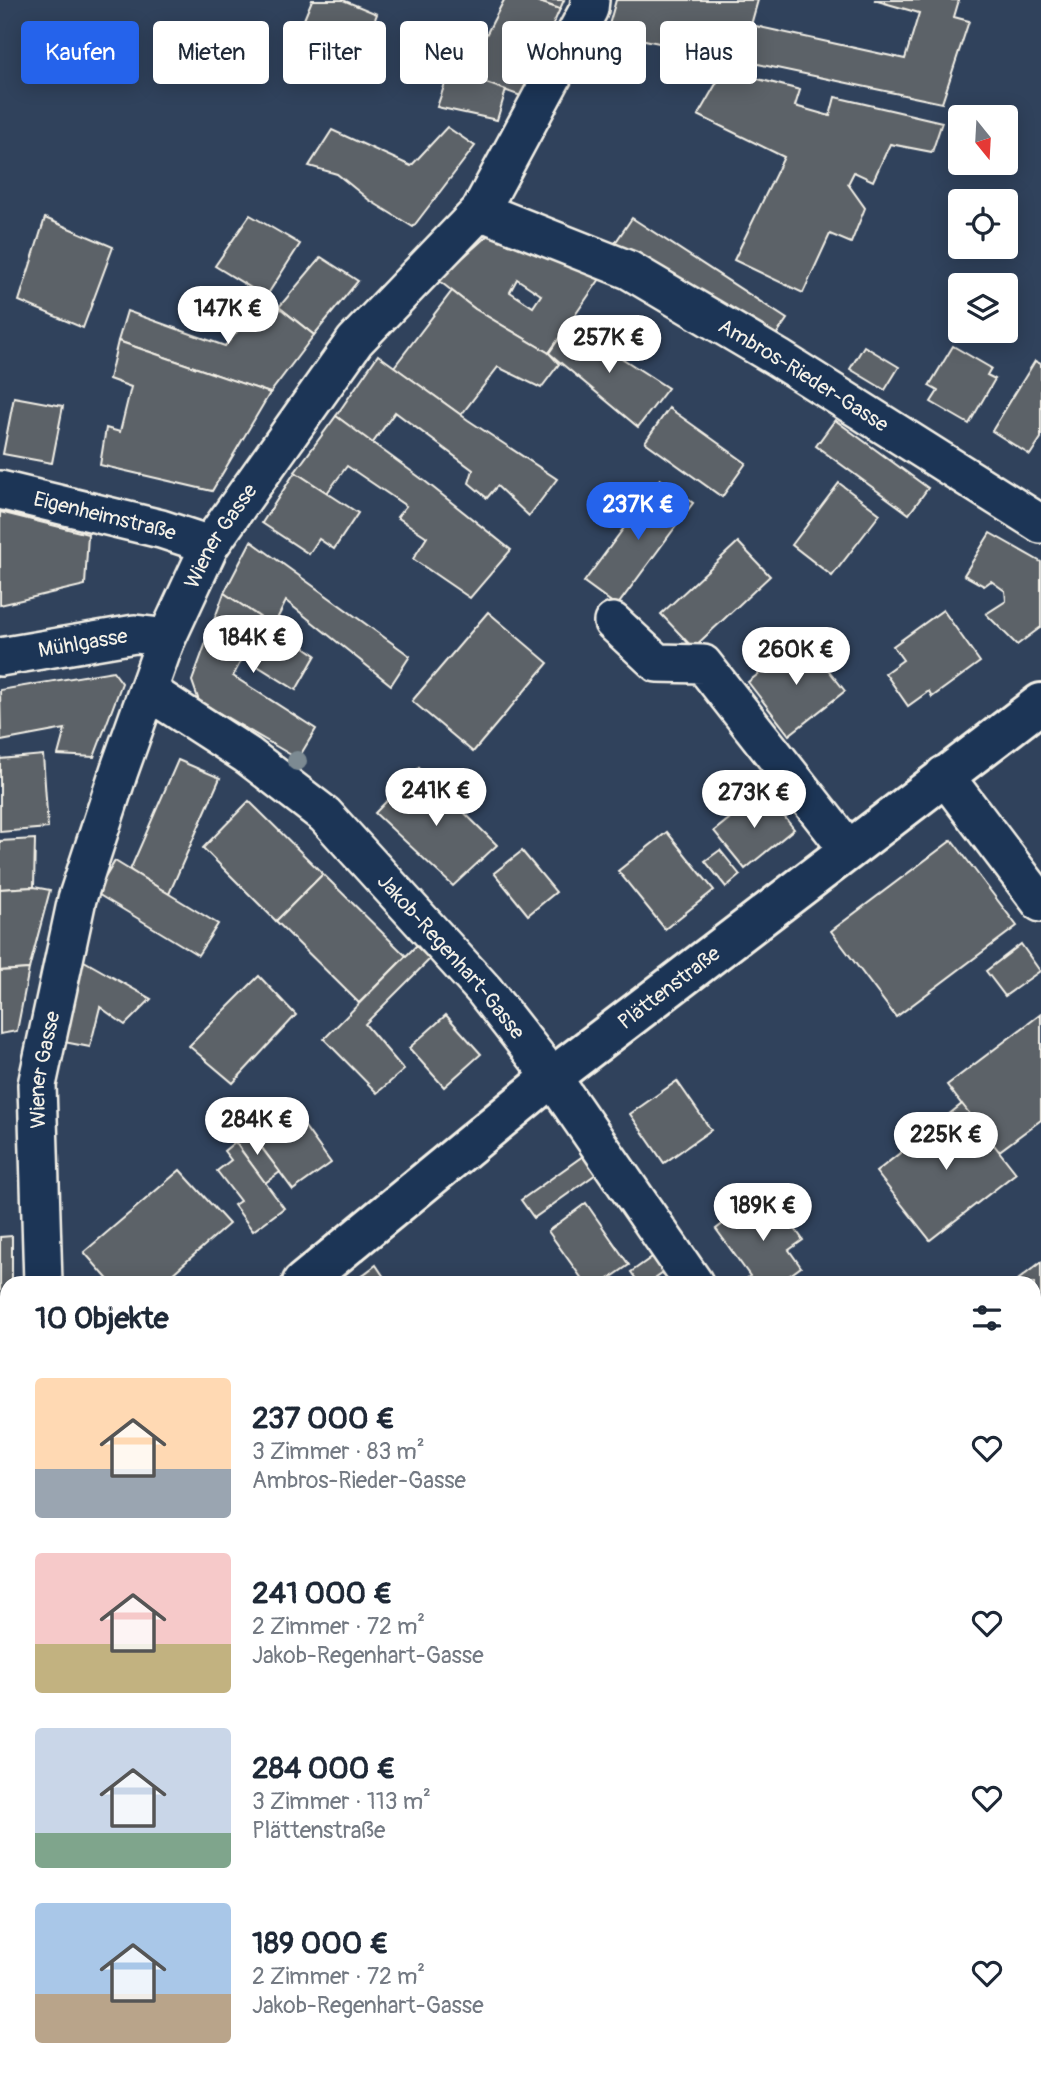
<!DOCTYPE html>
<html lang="de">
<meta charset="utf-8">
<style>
body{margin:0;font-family:Pangolin,sans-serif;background:#f2f2f3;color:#1f2937;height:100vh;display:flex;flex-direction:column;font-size:26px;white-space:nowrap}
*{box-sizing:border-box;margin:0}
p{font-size:23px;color:#747a83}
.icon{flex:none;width:38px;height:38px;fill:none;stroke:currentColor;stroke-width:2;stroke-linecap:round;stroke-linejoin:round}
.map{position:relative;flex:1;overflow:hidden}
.sheet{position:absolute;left:0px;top:1276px;width:1041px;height:800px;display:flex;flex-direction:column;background:#fff;border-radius:21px 21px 0 0;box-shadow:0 4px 18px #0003}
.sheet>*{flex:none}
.guide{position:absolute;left:21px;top:21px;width:999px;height:63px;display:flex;gap:14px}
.needle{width:46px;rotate:162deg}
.fabs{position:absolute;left:948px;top:105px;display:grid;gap:14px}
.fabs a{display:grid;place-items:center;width:70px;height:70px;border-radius:7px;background:#fff;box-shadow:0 4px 18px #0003;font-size:35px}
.price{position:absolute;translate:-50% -60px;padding:0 16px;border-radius:24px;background:#fff;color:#222;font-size:23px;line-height:46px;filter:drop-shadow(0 2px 4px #0008)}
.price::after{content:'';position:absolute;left:50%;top:42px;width:21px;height:16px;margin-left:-10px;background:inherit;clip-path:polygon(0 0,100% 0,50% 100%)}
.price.active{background:#2563eb;color:#fff}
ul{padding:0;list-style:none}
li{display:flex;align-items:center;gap:21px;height:175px;padding:0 35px}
li span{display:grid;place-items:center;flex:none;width:196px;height:140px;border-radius:7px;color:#555}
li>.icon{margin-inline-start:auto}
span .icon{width:84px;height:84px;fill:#fffc;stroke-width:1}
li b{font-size:30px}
h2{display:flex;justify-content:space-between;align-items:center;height:84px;padding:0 35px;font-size:30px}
.pill{padding:0 24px;border-radius:7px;background:#fff;box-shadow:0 4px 18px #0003;font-size:24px;line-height:63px}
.pill.active{background:#2563eb;color:#fff}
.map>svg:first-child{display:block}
</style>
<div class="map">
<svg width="1041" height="2074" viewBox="0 0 1041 2074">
<rect width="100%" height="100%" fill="#30425c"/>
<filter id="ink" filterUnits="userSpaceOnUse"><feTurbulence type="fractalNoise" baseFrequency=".0143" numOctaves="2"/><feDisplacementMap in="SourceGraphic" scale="14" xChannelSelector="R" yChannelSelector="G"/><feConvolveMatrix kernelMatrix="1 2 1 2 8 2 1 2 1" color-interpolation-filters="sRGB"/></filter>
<g filter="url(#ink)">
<!-- green -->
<polygon fill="#4c7173" stroke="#a0b1ae" stroke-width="2" points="7,2046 7,2068 90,2069 84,2074 0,2074 0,2054"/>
<!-- building -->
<g fill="#5c6268" stroke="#f4f1e8" stroke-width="2" fill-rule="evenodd">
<polygon points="312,0 343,0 377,14 354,71 293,46"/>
<polygon points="504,0 534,0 560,9 521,96 465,76"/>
<polygon points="534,0 564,0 560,9"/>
<polygon points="616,0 758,0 751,25 905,59 919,13 874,0 959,0 954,17 969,21 942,103 607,32"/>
<polygon points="451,66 462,71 460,74 506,90 497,120 437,107"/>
<polygon points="724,70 800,90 795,106 830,116 835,97 942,122 932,152 890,144 873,181 854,172 848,184 865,208 851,243 830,234 803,293 734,260 784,157 698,115"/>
<polygon points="447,127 475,146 413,227 369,200 337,174 309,166 332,130 411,166"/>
<polygon points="250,215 300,244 266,297 215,266"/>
<polygon points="45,218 113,247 83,328 19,301"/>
<polygon points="632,218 787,319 767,348 613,246"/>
<path d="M498,226L604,273L549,353L475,309L438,280ZM517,279L541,295L533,307L510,292Z"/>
<polygon points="321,257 358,281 314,335 279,307"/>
<polygon points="452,291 475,309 549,353 559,364 541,388 498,367 461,415 394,367"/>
<polygon points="266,297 314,335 270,393 118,341 127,311 225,346"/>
<polygon points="569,324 668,388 638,427 549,353"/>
<polygon points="118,341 270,393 212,491 100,465 106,428 120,432 131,387 109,379"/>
<polygon points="864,346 899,367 885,390 850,369"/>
<polygon points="953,346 991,368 987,375 995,379 969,424 931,402 938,391 929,386"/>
<polygon points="378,355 468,420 557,479 529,516 497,486 487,498 469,483 473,470 395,412 372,444 336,416"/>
<polygon points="1035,361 1041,364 1041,438 1030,455 992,431"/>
<polygon points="14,397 63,406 52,463 3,454"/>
<polygon points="669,408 746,463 722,497 645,442"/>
<polygon points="336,416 426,482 511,550 470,598 413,559 427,537 397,517 406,506 347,466 327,493 295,472"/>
<polygon points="835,420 928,488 909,514 816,446"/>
<polygon points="295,472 358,513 334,549 319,539 309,554 262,523"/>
<polygon points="660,479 693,503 617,606 584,582"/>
<polygon points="839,483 880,514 832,576 792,545"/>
<polygon points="0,512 88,534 85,585 0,605"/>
<polygon points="990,533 1041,562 1041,627 1017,645 986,614 1006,601 1005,591 991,581 984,586 964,575"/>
<polygon points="251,541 410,656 391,685 286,601 273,627 224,593"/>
<polygon points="738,542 770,576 693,648 661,614"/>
<polygon points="224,593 316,655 296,690 243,657 233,676 316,729 298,759 199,701 192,681"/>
<polygon points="943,610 980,662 932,697 929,691 908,706 885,673 903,660 893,646"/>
<polygon points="488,612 548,663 473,752 412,701"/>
<polygon points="804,639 845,691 789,735 748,682"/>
<polygon points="113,671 122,683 94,757 58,755 65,729 1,741 0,690"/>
<polygon points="43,755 48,828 0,832 0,759"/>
<polygon points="178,760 220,778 169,894 130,870"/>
<polygon points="419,768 497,845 453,886 375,813"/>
<polygon points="764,791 794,829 745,869 714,831"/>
<polygon points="249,801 323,874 276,921 203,848"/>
<polygon points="667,832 714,890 665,929 618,871"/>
<polygon points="35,839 34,887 0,889 0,841"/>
<polygon points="952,840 1017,926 896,1017 831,931"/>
<polygon points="720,850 740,875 726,887 705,861"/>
<polygon points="522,851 556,892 528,915 494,873"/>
<polygon points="115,861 218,924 198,955 96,893"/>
<polygon points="323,874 406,956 359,1003 276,921"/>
<polygon points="34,887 50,890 29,969 0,971 0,889"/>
<polygon points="1021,944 1040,971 1005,996 986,971"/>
<polygon points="416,946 430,959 365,1024 404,1070 377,1093 324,1039"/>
<polygon points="77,957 151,999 125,1025 100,1007 90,1047 59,1041"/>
<polygon points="29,969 17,1031 0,1034 0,971"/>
<polygon points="259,976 296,1015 233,1083 189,1046"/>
<polygon points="1041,1014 1041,1120 998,1152 947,1085"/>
<polygon points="446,1015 481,1054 444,1087 409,1048"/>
<polygon points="677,1081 711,1130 664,1163 630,1114"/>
<polygon points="962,1104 1016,1173 930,1240 876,1172"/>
<polygon points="295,1113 331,1163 293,1190 257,1141"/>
<polygon points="248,1130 280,1172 265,1183 234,1140"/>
<polygon points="235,1142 284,1208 253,1231 234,1205 240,1201 217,1171 231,1160 224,1151"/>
<polygon points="583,1156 596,1174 534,1218 521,1200"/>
<polygon points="180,1170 229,1224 162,1283 111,1283 84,1252"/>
<polygon points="775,1200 803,1240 789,1250 801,1267 779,1283 741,1283 750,1276 716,1229 753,1201 760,1210"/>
<polygon points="586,1203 629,1265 603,1283 585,1283 548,1231"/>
<polygon points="12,1236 12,1283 7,1283 7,1299 3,1299 5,1323 0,1323 0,1237"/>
<polygon points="655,1255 666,1271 649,1283 639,1283 631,1272"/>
<polygon points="1041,1262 1041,1368 1034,1373 1034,1283 1014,1283"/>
<polygon points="376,1265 388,1283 352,1283"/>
<polygon points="7,1341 7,1452 0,1448 0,1342"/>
<polygon points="0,1448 7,1452 7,1496 0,1522"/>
<polygon points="7,1767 7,1865 0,1858 0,1778"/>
<polygon points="1041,1907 1041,1975 1034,1980 1034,1911"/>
<polygon points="148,2068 172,2068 177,2074 141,2074"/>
<polygon points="233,2068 301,2068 305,2074 238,2074"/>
<polygon points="518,2068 611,2068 614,2074 509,2074"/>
</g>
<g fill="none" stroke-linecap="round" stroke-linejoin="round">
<defs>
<g id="minor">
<path id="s1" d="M480,211L629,270L778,358L1041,524"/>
<path id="s2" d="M0,490L161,529L210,545"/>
<polyline points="613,622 657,663 703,664 848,849"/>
<path id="s3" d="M0,657L135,634L152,636L165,642"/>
<path id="s4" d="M148,691L247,755L325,815L484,990L552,1077L694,1283"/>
<polyline points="944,775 1041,903"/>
<path id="s5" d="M43,1283L37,1085L77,899L119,771L165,642L210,545L355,341L480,211L589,9L590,0"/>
<polyline points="1034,1661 1041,1661"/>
<polyline points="1034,1750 1041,1760"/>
<polyline points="665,2068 669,2074"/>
<polyline points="106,2074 113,2068"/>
</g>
<g id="major">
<path id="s6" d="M302,1283L552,1077L1041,703"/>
<polyline points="0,1680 7,1664"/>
</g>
</defs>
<!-- minor casing -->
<use href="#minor" stroke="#f4f1e8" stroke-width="42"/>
<!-- major casing -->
<use href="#major" stroke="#f4f1e8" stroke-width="44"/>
<!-- minor -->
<use href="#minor" stroke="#1d3557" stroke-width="37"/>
<!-- major -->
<use href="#major" stroke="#1d3557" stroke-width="38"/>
<defs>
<g id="rail">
<polyline points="1034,1611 1041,1611"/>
<polyline points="0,2035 7,2028"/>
</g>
</defs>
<!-- rail casing -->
<use href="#rail" stroke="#f4f1e8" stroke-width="8"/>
<!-- rail -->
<use href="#rail" stroke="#1d3557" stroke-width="5" stroke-dasharray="16" stroke-linecap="butt"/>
</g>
<!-- trees -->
<circle fill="#7b8a92" cx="297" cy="761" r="10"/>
</g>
<g text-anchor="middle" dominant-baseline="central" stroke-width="6" stroke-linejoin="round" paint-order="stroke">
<!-- street labels -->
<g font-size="21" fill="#f4f1e8" stroke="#1d3557">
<text stroke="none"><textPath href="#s1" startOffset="364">Ambros-Rieder-Gasse</textPath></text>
<text stroke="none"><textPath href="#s2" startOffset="108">Eigenheimstraße</textPath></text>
<text stroke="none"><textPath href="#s5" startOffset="780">Wiener Gasse</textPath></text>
<text stroke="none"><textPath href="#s3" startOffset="84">Mühlgasse</textPath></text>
<text stroke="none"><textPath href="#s4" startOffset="406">Jakob-Regenhart-Gasse</textPath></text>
<text stroke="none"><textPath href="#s6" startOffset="471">Plättenstraße</textPath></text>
<text stroke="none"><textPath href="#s5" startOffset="214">Wiener Gasse</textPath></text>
</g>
</g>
</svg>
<div class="fabs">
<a><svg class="needle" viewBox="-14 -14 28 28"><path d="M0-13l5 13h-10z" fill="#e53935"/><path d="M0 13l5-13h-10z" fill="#747a83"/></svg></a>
<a><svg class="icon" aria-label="locate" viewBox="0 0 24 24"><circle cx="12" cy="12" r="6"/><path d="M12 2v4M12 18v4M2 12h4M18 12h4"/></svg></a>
<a><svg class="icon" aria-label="layers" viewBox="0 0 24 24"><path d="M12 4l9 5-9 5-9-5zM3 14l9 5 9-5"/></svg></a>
</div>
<b class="price" style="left:228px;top:346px">147K €</b>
<b class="price" style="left:609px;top:375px">257K €</b>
<b class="price active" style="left:638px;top:542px">237K €</b>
<b class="price" style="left:253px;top:675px">184K €</b>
<b class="price" style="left:796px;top:687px">260K €</b>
<b class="price" style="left:436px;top:828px">241K €</b>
<b class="price" style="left:754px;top:830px">273K €</b>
<b class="price" style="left:257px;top:1157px">284K €</b>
<b class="price" style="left:946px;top:1172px">225K €</b>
<b class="price" style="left:763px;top:1243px">189K €</b>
<div class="guide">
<a class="pill active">Kaufen</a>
<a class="pill">Mieten</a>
<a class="pill">Filter</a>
<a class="pill">Neu</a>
<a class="pill">Wohnung</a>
<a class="pill">Haus</a>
</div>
<section class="sheet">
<h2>10 Objekte<svg class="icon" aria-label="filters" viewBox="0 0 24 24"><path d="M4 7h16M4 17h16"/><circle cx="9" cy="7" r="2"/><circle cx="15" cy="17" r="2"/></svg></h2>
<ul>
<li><span style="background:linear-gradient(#ffd9b3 65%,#9aa5b1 0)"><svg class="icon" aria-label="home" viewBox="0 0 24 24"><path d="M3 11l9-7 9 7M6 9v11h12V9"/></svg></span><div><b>237 000 €</b><p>3 Zimmer · 83 m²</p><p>Ambros-Rieder-Gasse</p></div><svg class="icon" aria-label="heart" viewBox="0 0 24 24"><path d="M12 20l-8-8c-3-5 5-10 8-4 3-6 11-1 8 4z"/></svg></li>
<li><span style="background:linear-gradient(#f6c9c9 65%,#c2b280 0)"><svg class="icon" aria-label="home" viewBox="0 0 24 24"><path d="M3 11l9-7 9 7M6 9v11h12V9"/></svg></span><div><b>241 000 €</b><p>2 Zimmer · 72 m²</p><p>Jakob-Regenhart-Gasse</p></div><svg class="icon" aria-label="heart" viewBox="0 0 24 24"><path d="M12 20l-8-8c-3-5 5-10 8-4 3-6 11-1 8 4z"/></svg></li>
<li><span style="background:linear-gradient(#c9d6e8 75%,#7fa58c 0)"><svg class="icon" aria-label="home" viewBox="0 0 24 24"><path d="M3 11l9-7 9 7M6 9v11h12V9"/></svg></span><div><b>284 000 €</b><p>3 Zimmer · 113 m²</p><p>Plättenstraße</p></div><svg class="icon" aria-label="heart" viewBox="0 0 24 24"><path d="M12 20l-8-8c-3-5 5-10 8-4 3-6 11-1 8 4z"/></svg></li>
<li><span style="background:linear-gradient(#a9c7e8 65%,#b9a48a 0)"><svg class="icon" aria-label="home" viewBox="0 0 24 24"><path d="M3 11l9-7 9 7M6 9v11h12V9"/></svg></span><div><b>189 000 €</b><p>2 Zimmer · 72 m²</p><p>Jakob-Regenhart-Gasse</p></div><svg class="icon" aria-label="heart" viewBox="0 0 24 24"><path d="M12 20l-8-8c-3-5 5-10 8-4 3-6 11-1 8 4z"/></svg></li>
</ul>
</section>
</div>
